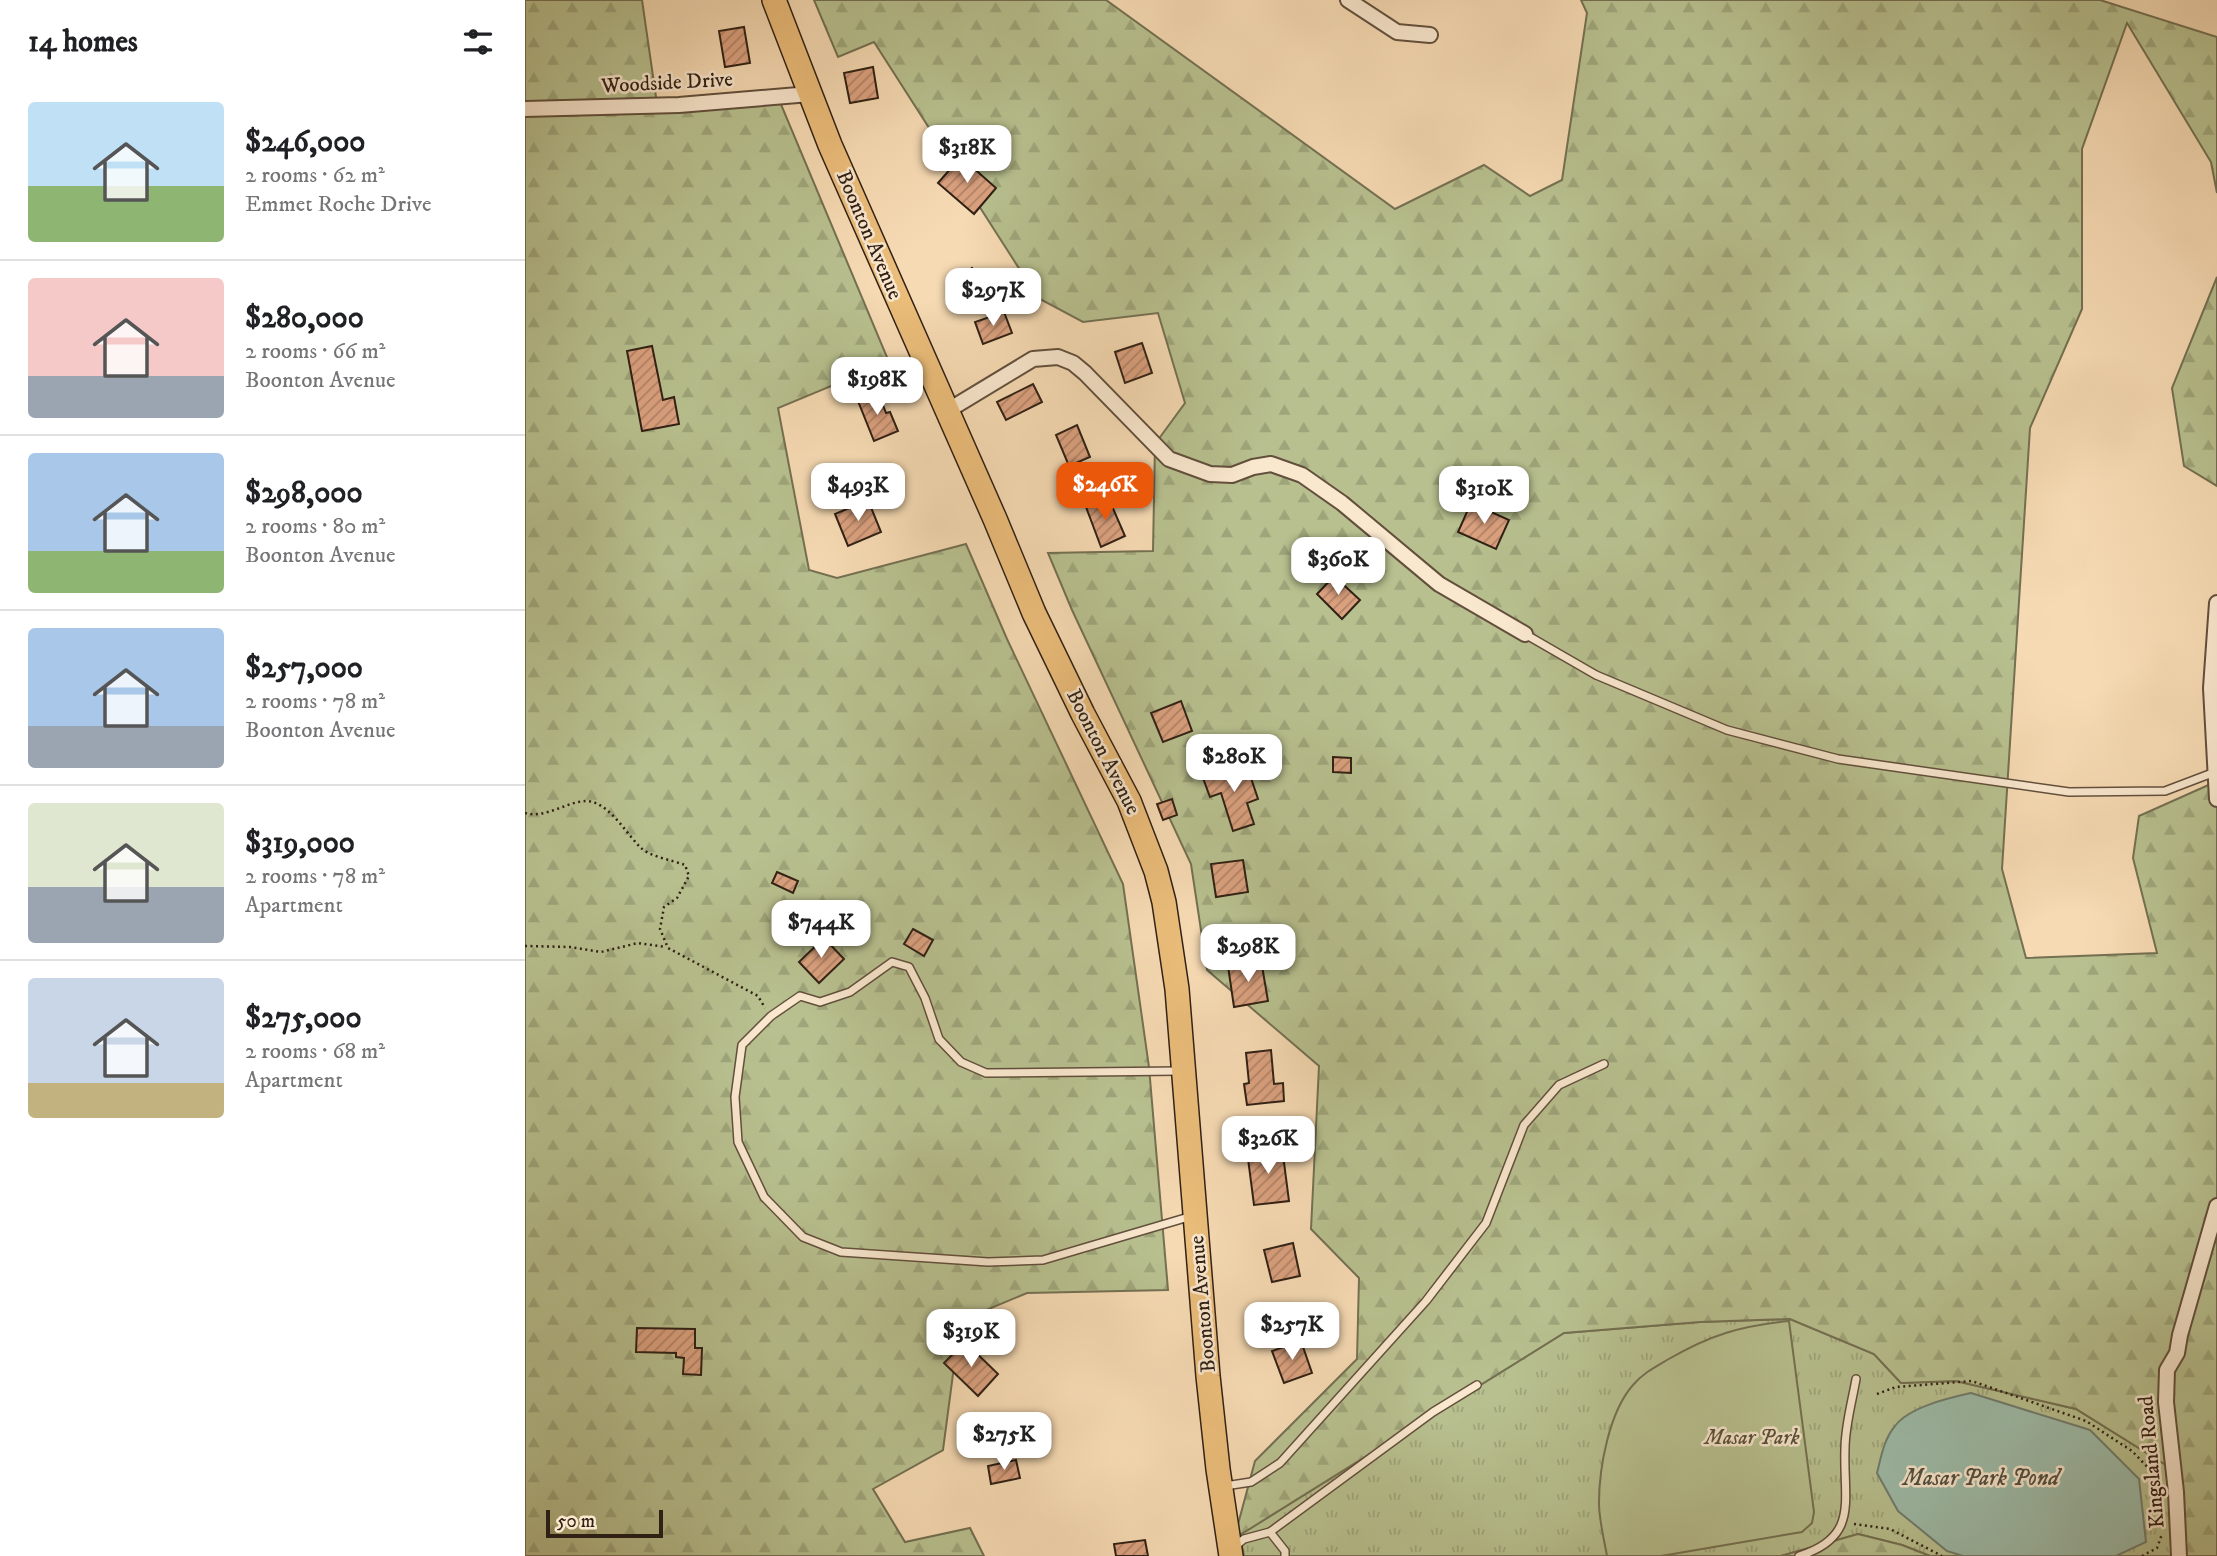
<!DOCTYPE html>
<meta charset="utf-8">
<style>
body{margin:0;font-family:"IM FELL DW Pica",serif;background:#f2f2f2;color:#202124;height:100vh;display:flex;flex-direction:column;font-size:26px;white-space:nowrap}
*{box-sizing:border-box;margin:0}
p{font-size:23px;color:#757577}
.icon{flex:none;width:38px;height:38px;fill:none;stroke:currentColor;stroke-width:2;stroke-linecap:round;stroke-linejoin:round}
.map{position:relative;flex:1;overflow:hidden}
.drawer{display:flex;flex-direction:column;background:#fff;width:525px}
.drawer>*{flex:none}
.scale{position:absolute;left:21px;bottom:18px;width:117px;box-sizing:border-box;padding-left:7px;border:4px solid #302115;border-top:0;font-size:19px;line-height:24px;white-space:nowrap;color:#302115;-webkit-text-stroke:5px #f9e7ce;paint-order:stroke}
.price{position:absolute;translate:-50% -60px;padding:0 16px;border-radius:14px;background:#fff;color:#222;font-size:23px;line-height:46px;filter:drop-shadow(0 2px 4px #0008)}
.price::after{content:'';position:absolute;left:50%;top:42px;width:21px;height:16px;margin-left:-10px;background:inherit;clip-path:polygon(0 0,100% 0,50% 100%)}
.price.current{background:#ea580c;color:#fff}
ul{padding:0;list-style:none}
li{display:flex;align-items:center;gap:21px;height:175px;padding:0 28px}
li+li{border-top:2px solid #e0e0e0}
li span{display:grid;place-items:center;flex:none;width:196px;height:140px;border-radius:7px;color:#555}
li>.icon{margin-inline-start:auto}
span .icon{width:84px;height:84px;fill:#fffc;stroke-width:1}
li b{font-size:30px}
h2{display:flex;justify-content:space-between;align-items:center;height:84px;padding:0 28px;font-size:30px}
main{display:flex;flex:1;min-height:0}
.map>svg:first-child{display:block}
</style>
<main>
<section class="drawer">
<h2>14 homes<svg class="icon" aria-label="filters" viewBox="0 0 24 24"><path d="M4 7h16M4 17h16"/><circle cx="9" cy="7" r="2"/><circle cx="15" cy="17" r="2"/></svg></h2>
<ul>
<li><span style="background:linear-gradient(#bfe0f5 60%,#8fb573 0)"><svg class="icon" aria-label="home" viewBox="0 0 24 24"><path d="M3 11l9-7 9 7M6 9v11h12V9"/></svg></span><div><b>$246,000</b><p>2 rooms · 62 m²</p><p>Emmet Roche Drive</p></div></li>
<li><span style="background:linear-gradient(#f6c9c9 70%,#9aa5b1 0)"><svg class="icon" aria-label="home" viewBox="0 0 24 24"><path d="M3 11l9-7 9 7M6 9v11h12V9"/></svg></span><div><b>$280,000</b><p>2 rooms · 66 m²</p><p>Boonton Avenue</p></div></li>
<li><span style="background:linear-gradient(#a9c7e8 70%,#8fb573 0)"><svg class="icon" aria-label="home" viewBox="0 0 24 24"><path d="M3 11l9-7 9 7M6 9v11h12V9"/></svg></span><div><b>$298,000</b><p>2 rooms · 80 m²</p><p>Boonton Avenue</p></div></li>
<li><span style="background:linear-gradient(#a9c7e8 70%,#9aa5b1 0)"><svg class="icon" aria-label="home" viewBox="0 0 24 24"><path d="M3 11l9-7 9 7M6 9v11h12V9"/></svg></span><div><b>$257,000</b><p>2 rooms · 78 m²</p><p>Boonton Avenue</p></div></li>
<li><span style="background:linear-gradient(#dfe7d0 60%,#9aa5b1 0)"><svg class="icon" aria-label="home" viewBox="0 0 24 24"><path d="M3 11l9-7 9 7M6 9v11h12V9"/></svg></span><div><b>$319,000</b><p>2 rooms · 78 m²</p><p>Apartment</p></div></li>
<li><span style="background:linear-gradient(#c9d6e8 75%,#c2b280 0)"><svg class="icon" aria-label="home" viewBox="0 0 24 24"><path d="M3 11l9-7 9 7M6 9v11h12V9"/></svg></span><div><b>$275,000</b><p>2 rooms · 68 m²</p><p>Apartment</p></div></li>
</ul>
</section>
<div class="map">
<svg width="1692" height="1556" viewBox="0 0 1692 1556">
<defs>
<pattern id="grass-tufts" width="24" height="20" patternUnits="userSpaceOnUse" patternTransform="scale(1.75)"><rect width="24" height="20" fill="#b8c08f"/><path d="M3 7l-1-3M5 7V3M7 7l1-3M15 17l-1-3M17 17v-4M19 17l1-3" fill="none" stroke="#9ea57a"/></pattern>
<pattern id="forest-firs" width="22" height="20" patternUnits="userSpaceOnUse" patternTransform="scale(1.75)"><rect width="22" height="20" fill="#b8c08f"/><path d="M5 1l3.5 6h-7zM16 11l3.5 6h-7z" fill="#9ea57a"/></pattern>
<pattern id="building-hatch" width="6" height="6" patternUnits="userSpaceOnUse" patternTransform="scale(1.75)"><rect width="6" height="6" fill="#dba17f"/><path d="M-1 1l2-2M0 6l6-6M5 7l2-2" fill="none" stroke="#b28367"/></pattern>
</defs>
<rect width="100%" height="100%" fill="#f6dab3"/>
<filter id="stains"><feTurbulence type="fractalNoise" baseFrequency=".00286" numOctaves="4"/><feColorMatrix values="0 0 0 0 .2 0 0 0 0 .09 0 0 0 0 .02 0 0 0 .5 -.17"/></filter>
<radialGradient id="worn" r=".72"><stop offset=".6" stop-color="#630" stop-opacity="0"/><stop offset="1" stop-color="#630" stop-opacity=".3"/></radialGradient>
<!-- grass -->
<polygon fill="url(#grass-tufts)" stroke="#747052" stroke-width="2" points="1265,1319 1349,1354 1376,1383 1431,1381 1551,1409 1649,1470 1647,1556 1405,1556 1377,1545 1333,1534 1256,1556 719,1556 714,1535 1039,1333 1175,1322"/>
<!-- forest -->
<g fill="url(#forest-firs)" stroke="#747052" stroke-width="2">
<polygon points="0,0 117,0 132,104 250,90 364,362 253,408 284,570 312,578 441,544 482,639 598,884 624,1067 643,1290 502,1293 435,1321 418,1450 348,1489 380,1542 445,1528 459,1556 0,1556"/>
<polygon points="289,0 581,0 870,209 959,165 1005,196 1037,180 1062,13 1056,0 1575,0 1692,37 1692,193 1686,162 1602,23 1557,149 1557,309 1505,428 1477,869 1501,958 1632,953 1608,858 1614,816 1688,783 1692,635 1692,1556 1647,1556 1649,1470 1551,1409 1431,1381 1376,1383 1349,1354 1265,1319 1175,1322 1039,1333 715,1535 718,1556 712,1528 730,1461 832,1359 834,1278 786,1229 794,1066 682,970 666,864 547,610 523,553 628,551 630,444 660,403 633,313 558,322 513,298 349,42 313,57"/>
<polygon points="1692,277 1692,486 1659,466 1647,388"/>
<polygon points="1333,1534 1377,1545 1405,1556 1256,1556"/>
</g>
<!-- garden -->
<path fill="#b8c08f" stroke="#747052" stroke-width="2" d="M1264,1321L1289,1512L1287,1523L1277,1532L1136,1556H1082C1079,1539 1074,1520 1074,1503C1074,1468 1084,1412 1108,1385C1117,1374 1130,1367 1142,1360C1185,1335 1215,1326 1264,1321Z"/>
<!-- water -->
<path fill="#9dbba8" stroke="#717d6d" stroke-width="2" d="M1446,1393L1565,1430L1614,1479L1621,1542L1591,1556H1438L1422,1551L1373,1511L1352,1473C1356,1457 1359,1439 1370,1426C1384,1407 1424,1398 1446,1393Z"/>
<!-- building -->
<g fill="url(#building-hatch)" stroke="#302115" stroke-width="2">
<polygon points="219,27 225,63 200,67 194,31"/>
<polygon points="348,67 353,98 325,103 319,73"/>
<polygon points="436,157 471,188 449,214 413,183"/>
<polygon points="447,268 464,292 443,307 426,283"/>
<polygon points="479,312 487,333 458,344 450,322"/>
<polygon points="617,343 627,373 600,383 590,352"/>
<polygon points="127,346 138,400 149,397 154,424 117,431 102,351"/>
<polygon points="508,384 517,402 481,420 472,402"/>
<polygon points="353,392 361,413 365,412 373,431 349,441 333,401"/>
<polygon points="552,425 565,457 544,466 531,435"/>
<polygon points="583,497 600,536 576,547 561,507"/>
<polygon points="343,500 356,532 323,546 310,514"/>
<polygon points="946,503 984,520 971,549 933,532"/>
<polygon points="809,576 835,600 817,619 792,594"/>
<polygon points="656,701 667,731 638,742 626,713"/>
<polygon points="808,757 826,758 826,773 808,772"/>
<polygon points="721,763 733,799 722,803 729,824 708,831 696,793 685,797 678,778"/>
<polygon points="647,799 652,815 638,820 632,804"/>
<polygon points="718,860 723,892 691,897 686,864"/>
<polygon points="252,872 273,881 268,893 247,883"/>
<polygon points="388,929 408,940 399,956 379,944"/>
<polygon points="299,938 319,959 294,983 274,962"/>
<polygon points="736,960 743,1001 709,1007 703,966"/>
<polygon points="746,1050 749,1084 758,1083 759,1101 722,1105 719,1084 724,1083 721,1053"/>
<polygon points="757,1147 764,1201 729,1205 722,1151"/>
<polygon points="768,1243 775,1276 747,1282 739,1250"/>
<polygon points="112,1328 170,1329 170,1348 177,1348 176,1375 158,1374 159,1358 151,1357 151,1353 111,1352"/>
<polygon points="776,1341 787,1373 759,1383 747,1351"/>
<polygon points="440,1342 473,1374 453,1396 419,1363"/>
<polygon points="491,1460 495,1478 466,1484 463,1466"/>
<polygon points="620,1540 623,1556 591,1556 589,1544"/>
</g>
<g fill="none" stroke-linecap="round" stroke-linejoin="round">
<defs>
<g id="service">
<polyline points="1000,634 1071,675 1202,730 1313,759 1544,792 1640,791 1690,772"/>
<polyline points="655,1071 461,1073 436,1062 414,1039 400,998 384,967 367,962 325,992 295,1002 275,996 246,1016 217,1045 210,1097 213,1142 239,1197 278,1237 316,1252 463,1262 518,1260 667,1216"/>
<polyline points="700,1486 726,1482 755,1463 901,1301 961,1223 999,1125 1034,1085 1079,1064"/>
<polyline points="745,1532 908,1412 952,1385"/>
<polyline points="708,1548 719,1539 745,1532 760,1551 760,1556"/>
<path d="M1274,1556C1335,1537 1318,1500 1320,1449C1320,1426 1327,1402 1331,1379"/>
</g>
<g id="minor">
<polyline points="823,0 872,32 905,35"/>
<polyline points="0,109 154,105 285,94"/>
<polyline points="422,411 508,359 533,357 548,363 560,373 644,459 685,474 707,475 728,467 746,464 777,475 817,503 914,584 1000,634"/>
<polyline points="1692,603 1686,688 1692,799"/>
<polyline points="1654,1556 1651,1492 1641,1402 1642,1370 1652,1353 1655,1335 1692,1206"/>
</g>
<polyline id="primary" points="249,0 305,145 470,519 509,613 558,714 604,801 631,871 639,902 652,989 683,1376 693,1469 706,1556"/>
</defs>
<!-- service casing -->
<use href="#service" stroke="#624f3c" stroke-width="10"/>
<!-- minor casing -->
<use href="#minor" stroke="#624f3c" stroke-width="18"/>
<!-- primary casing -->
<use href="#primary" stroke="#302115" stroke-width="26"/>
<!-- path -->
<g stroke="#302115" stroke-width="2.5" stroke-dasharray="2 3.5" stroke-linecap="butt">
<path d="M0,813C22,820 49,796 68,802C88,809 101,833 115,847C125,857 147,860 160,865L164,876L152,898L139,907L135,929L143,948L233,996L240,1008"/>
<polyline points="0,946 45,947 76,952 113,943 141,947"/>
<polyline points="1352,1394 1371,1387 1447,1381 1561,1421 1607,1451 1633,1478 1636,1514"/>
<polyline points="1329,1524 1365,1529 1417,1556"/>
<polyline points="1617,1556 1632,1548 1637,1534"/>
</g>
<!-- service -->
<use href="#service" stroke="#f9e7ce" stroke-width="7"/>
<!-- minor -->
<use href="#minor" stroke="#f9e7ce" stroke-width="14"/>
<!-- primary -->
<use href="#primary" stroke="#ebbd7a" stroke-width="23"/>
</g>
<g text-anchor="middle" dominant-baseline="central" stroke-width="5" stroke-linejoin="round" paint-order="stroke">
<!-- street labels -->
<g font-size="21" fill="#302115" stroke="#f9e7ce">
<text transform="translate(142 83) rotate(-3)">Woodside Drive</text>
<text transform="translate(344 235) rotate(67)">Boonton Avenue</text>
<text transform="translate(578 752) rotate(63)">Boonton Avenue</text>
<text transform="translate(678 1304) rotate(-95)">Boonton Avenue</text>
<text transform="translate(1627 1462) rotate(-95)">Kingsland Road</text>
</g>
<!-- park labels -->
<g font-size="21" font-style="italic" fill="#59513a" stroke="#f9e7ce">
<text x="1227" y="1438">Masar Park</text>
</g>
<!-- water labels -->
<g font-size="23" font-style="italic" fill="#514f41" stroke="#f9e7ce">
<text x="1456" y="1478">Masar Park Pond</text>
</g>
</g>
<rect width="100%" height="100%" filter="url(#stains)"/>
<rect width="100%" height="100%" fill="url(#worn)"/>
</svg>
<div class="scale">50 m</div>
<b class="price" style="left:442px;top:185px">$318K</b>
<b class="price" style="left:468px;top:328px">$297K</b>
<b class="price" style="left:352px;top:417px">$198K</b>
<b class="price current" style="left:580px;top:522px">$246K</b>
<b class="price" style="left:333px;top:523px">$493K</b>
<b class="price" style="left:959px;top:526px">$310K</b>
<b class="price" style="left:813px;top:597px">$360K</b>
<b class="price" style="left:709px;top:794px">$280K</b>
<b class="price" style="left:296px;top:960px">$744K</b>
<b class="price" style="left:723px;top:984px">$298K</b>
<b class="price" style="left:743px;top:1176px">$326K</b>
<b class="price" style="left:767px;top:1362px">$257K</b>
<b class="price" style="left:446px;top:1369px">$319K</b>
<b class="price" style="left:479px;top:1472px">$275K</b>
</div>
</main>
